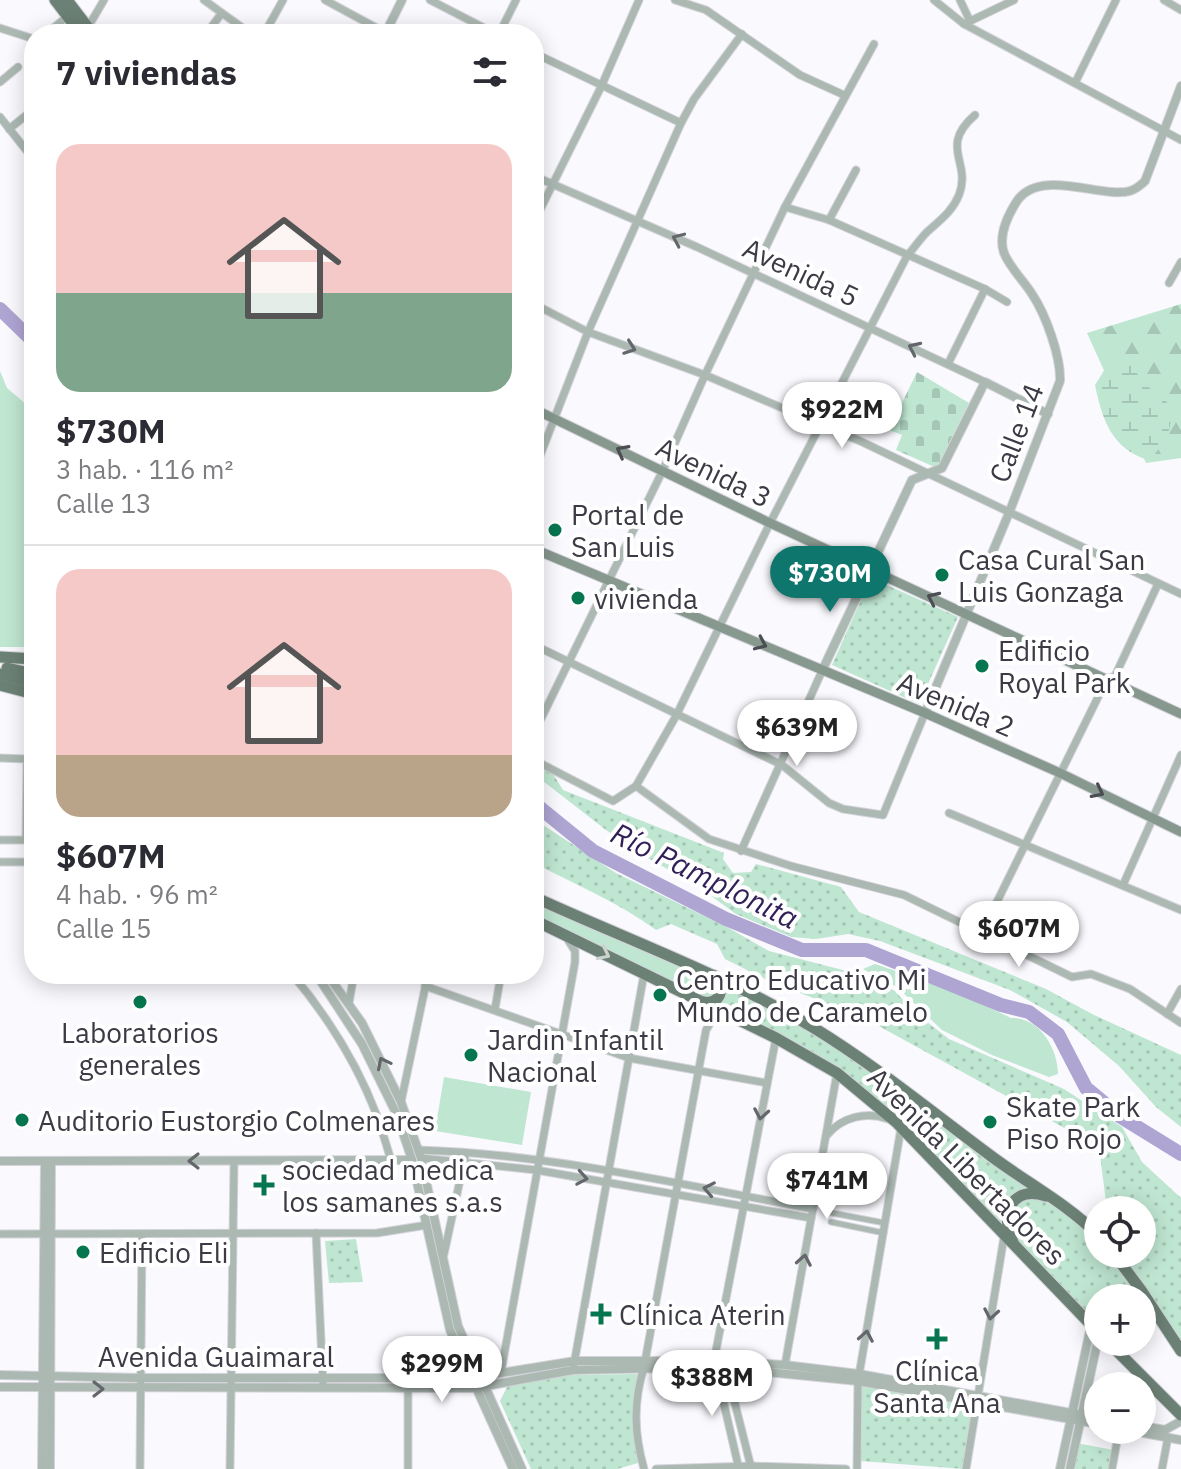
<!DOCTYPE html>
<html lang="es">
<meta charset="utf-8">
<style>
body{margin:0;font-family:"IBM Plex Sans",sans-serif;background:#f2f2f3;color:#2b2b33;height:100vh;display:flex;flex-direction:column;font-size:30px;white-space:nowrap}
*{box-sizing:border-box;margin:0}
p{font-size:26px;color:#7c7c81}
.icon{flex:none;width:44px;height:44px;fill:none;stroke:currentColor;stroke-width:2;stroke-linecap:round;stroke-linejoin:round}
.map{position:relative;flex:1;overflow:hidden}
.panel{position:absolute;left:24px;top:24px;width:520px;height:960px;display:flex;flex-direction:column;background:#fff;border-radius:32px;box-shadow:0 4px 20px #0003}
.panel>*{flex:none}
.buttons{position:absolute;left:1084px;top:1196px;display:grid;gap:16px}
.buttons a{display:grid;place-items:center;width:72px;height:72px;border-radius:50%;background:#fff;box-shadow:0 4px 20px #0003;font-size:40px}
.price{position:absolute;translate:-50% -68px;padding:0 18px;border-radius:28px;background:#fff;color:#222;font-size:26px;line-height:52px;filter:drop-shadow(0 2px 4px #0008)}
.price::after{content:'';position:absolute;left:50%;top:48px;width:24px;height:18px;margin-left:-12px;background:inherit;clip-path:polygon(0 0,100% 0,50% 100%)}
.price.active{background:#0f766e;color:#fff}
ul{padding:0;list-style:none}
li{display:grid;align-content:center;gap:16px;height:424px;padding:0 32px}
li+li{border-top:2px solid #e1e1e2}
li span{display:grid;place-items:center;height:248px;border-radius:24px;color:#555}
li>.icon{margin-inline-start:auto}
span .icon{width:144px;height:144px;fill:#fffc;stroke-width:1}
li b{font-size:34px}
h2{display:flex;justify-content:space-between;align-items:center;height:96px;padding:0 32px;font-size:34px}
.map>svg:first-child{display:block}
</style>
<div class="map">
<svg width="1181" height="1469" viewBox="0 0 1181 1469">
<defs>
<pattern id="forest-firs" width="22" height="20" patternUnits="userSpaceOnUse" patternTransform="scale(2)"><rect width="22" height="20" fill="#bfe6d1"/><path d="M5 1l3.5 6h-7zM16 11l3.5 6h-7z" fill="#a5c6b5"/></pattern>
<pattern id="wetland-marsh" width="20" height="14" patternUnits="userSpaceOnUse" patternTransform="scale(2)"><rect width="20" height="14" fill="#bfe6d1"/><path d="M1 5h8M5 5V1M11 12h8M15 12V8" fill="none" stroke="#a5c6b5"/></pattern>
<pattern id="cemetery-stones" width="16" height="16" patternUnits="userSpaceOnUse" patternTransform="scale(2)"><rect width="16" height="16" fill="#bfe6d1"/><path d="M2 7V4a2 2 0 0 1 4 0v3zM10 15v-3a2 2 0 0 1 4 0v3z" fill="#a5c6b5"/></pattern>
<pattern id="park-dots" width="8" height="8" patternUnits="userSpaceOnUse" patternTransform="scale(2)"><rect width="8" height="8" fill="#bfe6d1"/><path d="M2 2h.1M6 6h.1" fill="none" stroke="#a5c6b5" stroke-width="1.8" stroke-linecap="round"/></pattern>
</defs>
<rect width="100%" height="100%" fill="#f9f9fe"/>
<!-- green -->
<g fill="#bfe6d1">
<polygon points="0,371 7,388 34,411 34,647 0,647"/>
<polygon points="534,901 714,977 721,987 709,1002 534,918"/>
<path d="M875,964L952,990L1011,1018C1040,1017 1058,1049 1058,1074L1049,1077L992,1055L942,1030L897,987L863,969Z"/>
<polygon points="444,1077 531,1092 522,1145 435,1131"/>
</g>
<!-- forest -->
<polygon fill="url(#forest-firs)" points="1181,304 1181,458 1146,463 1087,333"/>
<!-- wetland -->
<path fill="url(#wetland-marsh)" d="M1110,361L1131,365C1137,373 1143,383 1151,389C1154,392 1159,393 1162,396C1181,416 1166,444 1149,460C1112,450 1102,419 1095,385Z"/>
<!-- cemetery -->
<polygon fill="url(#cemetery-stones)" points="917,372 969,403 937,468 896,450 902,435 889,430"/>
<!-- park -->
<g fill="url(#park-dots)">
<polygon points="871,578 958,617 919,704 832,665"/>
<polygon points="534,744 563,790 724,853 723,859 733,873 751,872 756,864 841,887 859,912 1046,989 1092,1014 1181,1055 1181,1127 1156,1107 1119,1066 1067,1022 1010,990 880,941 848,934 816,939 791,937 736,914 696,885 646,857 606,830 534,774"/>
<path d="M534,819L616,873L727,927L769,951L862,975L895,991L913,1011L949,1039L1064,1089L1122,1127L1142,1162L1181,1198V1348L1122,1254H1142V1210H1107L1099,1147L866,1019L765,979L725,959L717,944L671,924L656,930C618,902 576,885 534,863Z"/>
<polygon points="723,986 812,1029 1036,1191 1020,1194 1004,1231 839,1072 710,1005"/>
<path d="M1045,1198L1098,1240V1254H1110L1142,1298H1098V1322C1079,1303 1015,1249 1009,1226C1006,1216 1015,1207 1021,1199Z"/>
<polygon points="356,1239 363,1282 329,1283 325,1241"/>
<polygon points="639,1374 634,1418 645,1461 617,1469 531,1469 500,1401 508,1385 569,1375"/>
<polygon points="861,1384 974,1404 964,1469 861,1461"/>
<polygon points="1076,1443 1114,1450 1110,1469 1070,1469"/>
</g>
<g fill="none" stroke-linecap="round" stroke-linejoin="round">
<!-- river -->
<g stroke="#afa5d3" stroke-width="14">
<polyline points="0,309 34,342"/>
<polyline points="534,803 593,851 726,919 802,950 866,950 1001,1005 1029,1012 1058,1034 1086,1088 1121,1117 1181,1154"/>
</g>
<defs>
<g id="pedestrian">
<polyline points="832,1213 885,1223"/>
<polyline points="831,1222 884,1233"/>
</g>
<g id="minor">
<polyline points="204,0 251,34"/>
<polyline points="325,0 386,33"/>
<polyline points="430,0 496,34"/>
<polyline points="675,0 706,10 800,75 844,95"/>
<polyline points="934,0 964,24 1181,140"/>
<polyline points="960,0 970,21"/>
<polyline points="1164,0 1181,10"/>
<polyline points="964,24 1014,0"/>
<polyline points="88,27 104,0"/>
<polyline points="0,28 34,39"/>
<polyline points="178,30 207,33 221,14"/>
<polyline points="46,34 68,16"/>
<polyline points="264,34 283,0"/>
<polyline points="499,34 516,0"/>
<polyline points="534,53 681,123"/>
<polyline points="0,82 18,67"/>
<polyline points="1075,83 1116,0"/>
<polyline points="0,117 34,160 34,167"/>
<polyline points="9,129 34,109"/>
<polyline points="534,176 697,247 985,382"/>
<polyline points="785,207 829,220 985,289 1007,302"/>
<polyline points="829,220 856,170"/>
<polyline points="534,222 601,87 639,0"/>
<polyline points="1169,283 1181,262"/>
<polyline points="534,304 588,332 705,375 860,441 1181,594"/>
<polyline points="948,364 985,289"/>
<polyline points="534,471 588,332 681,123 694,99 742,34"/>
<polyline points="534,645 782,765 829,803 843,809 883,815 925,713"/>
<polyline points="534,733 662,472 705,375 785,207 874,44"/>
<polyline points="0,758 27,759 26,840 0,840"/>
<polyline points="534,760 613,801 636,786 709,839 791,866 904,895 1072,977 1091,974 1130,989 1181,1023"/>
<path d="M636,786L676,716L770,523L907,256C914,248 920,239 927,232C940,220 952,212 959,195C972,162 938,147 975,115"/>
<polyline points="949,813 1181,910"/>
<polyline points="741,851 822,671"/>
<polyline points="0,862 34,862"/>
<polyline points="1123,885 1181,755"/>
<polyline points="981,934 1107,679 1115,676 1158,584"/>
<path d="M292,974C328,1017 357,1063 377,1116"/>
<polyline points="425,986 629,1058 767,1083"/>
<polyline points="349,1003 354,974"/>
<polyline points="495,1009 501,974"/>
<polyline points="1167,1014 1181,989"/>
<polyline points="401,1102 428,974"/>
<polyline points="379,1121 391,1160"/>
<path d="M827,1135C842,1117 866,1111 888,1119"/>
<path d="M419,1150C552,1154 683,1185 813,1209"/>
<polyline points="421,1158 536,1170 811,1218"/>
<polyline points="316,1233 323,1383"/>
<polyline points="0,1234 377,1233 427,1225"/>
<polyline points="444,1254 465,1157"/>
<polyline points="574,1364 644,974"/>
<polyline points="785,1365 837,1073"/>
<polyline points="726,1368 751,1467"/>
<polyline points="501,1372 575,962 575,951 568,940"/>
<polyline points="140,1469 142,1234"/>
<polyline points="230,1469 234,1161"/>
<polyline points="408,1469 408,1389"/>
<path d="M644,1469C634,1433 633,1403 644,1367L706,1030L711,1022L726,1015"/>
<polyline points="656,1469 751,1466 846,1469"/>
<polyline points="739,1469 714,1361 776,1038"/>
<polyline points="857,1469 858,1381 901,1128"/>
<polyline points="966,1469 1004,1237"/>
<polyline points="1112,1469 1119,1430"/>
<polyline points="1162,1469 1168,1437"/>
</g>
<g id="tertiary">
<polyline points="385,34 402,0"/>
<polyline points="822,671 912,480 942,468 985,382 1048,414"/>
<path d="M925,713L1009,513L1060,381C1061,357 1046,315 1032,294C1024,281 1010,268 1004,253C998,236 1008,215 1017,201C1040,167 1102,199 1130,191C1136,189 1140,186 1145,181L1181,86"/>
<polyline points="316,974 362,1044 397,1115 412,1160 450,1330 513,1469"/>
<polyline points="327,974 362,1023 401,1102 421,1158 458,1326 522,1469"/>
<polyline points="0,1161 412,1160"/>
<polyline points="0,1375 139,1378 470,1378 575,1361 714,1361 785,1365 859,1374 1098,1418"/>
<polyline points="0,1387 475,1388 573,1370 716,1367 858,1381 1098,1424"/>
<polyline points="1142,1426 1165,1430 1181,1421"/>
<polyline points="1128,1430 1181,1440"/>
<polyline points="42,1469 45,1161"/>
<polyline points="50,1469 51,1162"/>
<polyline points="1060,1469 1091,1326"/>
<polyline points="1070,1469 1098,1339"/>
</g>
<g id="secondary">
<polyline points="534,409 770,523 1181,714"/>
<polyline points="534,549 925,713 1060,773 1181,832"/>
</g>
<g id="primary">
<polyline points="55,0 81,34"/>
<polyline points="67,0 93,34"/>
<polyline points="0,657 34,659"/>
<polyline points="7,668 34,674"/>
<polyline points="0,674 34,683"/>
<polyline points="0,685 34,694"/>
<path d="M534,897C628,940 725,975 814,1028C876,1066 933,1113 991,1156C1027,1183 1066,1203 1098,1235"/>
<polyline points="534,920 776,1038 837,1073 896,1122 1098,1332"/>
<path d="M703,1002C720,1005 726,989 715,976"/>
<path d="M1013,1242C999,1214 1012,1185 1046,1196"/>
<polyline points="1114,1254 1141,1290 1181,1351"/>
<polyline points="1142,1321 1146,1309 1145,1298"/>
<polyline points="1108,1342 1181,1415"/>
</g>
</defs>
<!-- pedestrian casing -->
<use href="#pedestrian" stroke="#d3d3d9" stroke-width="7"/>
<!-- minor casing -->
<use href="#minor" stroke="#d3d3d9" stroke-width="9"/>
<!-- tertiary casing -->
<use href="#tertiary" stroke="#d3d3d9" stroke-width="10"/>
<!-- secondary casing -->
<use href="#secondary" stroke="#d3d3d9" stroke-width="11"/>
<!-- primary casing -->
<use href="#primary" stroke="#d3d3d9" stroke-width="13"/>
<!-- pedestrian -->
<use href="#pedestrian" stroke="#acb8b2" stroke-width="5"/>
<!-- minor -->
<use href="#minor" stroke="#acb8b2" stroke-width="7"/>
<!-- tertiary -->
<use href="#tertiary" stroke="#acb8b2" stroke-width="8"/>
<!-- secondary -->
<use href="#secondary" stroke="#87988f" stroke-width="9"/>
<!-- primary -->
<use href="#primary" stroke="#6c8176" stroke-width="11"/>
</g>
<!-- one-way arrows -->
<defs><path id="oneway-chevron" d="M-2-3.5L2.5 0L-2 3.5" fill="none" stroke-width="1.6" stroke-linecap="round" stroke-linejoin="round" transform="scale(2)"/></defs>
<g stroke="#63666a">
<use href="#oneway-chevron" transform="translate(678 239) rotate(-156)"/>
<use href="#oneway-chevron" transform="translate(630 348) rotate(20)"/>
<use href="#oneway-chevron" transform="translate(914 348) rotate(-155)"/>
<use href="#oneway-chevron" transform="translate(383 1063) rotate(-117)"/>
<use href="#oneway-chevron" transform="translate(761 1114) rotate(100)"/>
<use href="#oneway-chevron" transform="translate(194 1161) rotate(180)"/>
<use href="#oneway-chevron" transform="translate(582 1178) rotate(10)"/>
<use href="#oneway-chevron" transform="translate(709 1189) rotate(-169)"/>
<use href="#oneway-chevron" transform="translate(804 1260) rotate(-80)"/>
<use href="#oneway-chevron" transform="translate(991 1314) rotate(100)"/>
<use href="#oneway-chevron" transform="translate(866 1336) rotate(-80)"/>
<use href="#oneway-chevron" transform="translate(98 1389)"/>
</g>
<g stroke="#4b4d53">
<use href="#oneway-chevron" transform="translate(622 451) rotate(-152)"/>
<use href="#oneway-chevron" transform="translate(933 598) rotate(-155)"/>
<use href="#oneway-chevron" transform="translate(761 644) rotate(24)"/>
<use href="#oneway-chevron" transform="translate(1098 792) rotate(27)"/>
</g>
<use stroke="#ccd3cf" href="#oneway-chevron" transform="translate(604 954) rotate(26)"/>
<!-- markers -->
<g fill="#067650" stroke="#fff" stroke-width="3">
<circle cx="555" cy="530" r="8"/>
<circle cx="942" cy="575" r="8"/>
<circle cx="578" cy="598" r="8"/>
<circle cx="982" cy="666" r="8"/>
<circle cx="660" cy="995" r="8"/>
<circle cx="140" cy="1002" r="8"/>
<circle cx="471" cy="1055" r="8"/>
<circle cx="22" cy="1120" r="8"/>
<circle cx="990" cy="1122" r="8"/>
<path d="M260 1173h8v8h8v8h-8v8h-8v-8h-8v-8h8z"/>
<circle cx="83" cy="1252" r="8"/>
<path d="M597 1302h8v8h8v8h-8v8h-8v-8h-8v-8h8z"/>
<path d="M933 1327h8v8h8v8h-8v8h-8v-8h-8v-8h8z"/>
</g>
<g text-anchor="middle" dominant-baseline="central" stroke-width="8" stroke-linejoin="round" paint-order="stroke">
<!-- street labels -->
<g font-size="28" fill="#3c3a44" stroke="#fff">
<text transform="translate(801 272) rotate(25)">Avenida 5</text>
<text transform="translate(1016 433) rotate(-69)">Calle 14</text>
<text transform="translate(714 472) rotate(26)">Avenida 3</text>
<text transform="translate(956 704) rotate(23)">Avenida 2</text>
<text transform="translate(967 1166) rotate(45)">Avenida Libertadores</text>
<text x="216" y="1356">Avenida Guaimaral</text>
</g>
<!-- poi labels -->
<g font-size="28" fill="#3c3a44" stroke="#fff" text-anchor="start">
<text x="571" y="514">Portal de<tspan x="571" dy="32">San Luis</tspan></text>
<text x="958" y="559">Casa Cural San<tspan x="958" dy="32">Luis Gonzaga</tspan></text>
<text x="594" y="598">vivienda</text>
<text x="998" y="650">Edificio<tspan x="998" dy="32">Royal Park</tspan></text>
<text x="676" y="979">Centro Educativo Mi<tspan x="676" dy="32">Mundo de Caramelo</tspan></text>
<text x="140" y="1032" text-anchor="middle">Laboratorios<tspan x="140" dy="32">generales</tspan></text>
<text x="487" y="1039">Jardin Infantil<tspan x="487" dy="32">Nacional</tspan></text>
<text x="1006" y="1106">Skate Park<tspan x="1006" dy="32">Piso Rojo</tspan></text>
<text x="38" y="1120">Auditorio Eustorgio Colmenares</text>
<text x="282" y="1169">sociedad medica<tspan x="282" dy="32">los samanes s.a.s</tspan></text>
<text x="99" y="1252">Edificio Eli</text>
<text x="619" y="1314">Clínica Aterin</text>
<text x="937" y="1370" text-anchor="middle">Clínica<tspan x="937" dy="32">Santa Ana</tspan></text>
</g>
<!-- water labels -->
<g font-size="30" font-style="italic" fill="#311f57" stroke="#fff">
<text transform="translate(705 875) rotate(26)">Río Pamplonita</text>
</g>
</g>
</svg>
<div class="buttons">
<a><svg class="icon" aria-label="locate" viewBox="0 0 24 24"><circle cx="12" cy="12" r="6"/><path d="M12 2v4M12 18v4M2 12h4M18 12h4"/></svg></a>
<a>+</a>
<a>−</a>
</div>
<b class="price" style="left:842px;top:450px">$922M</b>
<b class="price active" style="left:830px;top:614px">$730M</b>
<b class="price" style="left:797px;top:768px">$639M</b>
<b class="price" style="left:1019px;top:969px">$607M</b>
<b class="price" style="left:827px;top:1221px">$741M</b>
<b class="price" style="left:442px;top:1404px">$299M</b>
<b class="price" style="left:712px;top:1418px">$388M</b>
<section class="panel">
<h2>7 viviendas<svg class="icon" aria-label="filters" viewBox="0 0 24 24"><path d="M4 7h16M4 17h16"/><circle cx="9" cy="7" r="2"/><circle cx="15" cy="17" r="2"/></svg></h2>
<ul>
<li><span style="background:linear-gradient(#f6c9c9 60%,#7fa58c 0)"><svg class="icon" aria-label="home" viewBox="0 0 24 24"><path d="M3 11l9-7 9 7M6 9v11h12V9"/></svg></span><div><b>$730M</b><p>3 hab. · 116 m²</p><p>Calle 13</p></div></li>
<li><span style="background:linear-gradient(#f6c9c9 75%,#b9a48a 0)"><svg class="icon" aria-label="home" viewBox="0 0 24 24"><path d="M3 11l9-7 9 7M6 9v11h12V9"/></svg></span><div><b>$607M</b><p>4 hab. · 96 m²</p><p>Calle 15</p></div></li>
</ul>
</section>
</div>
